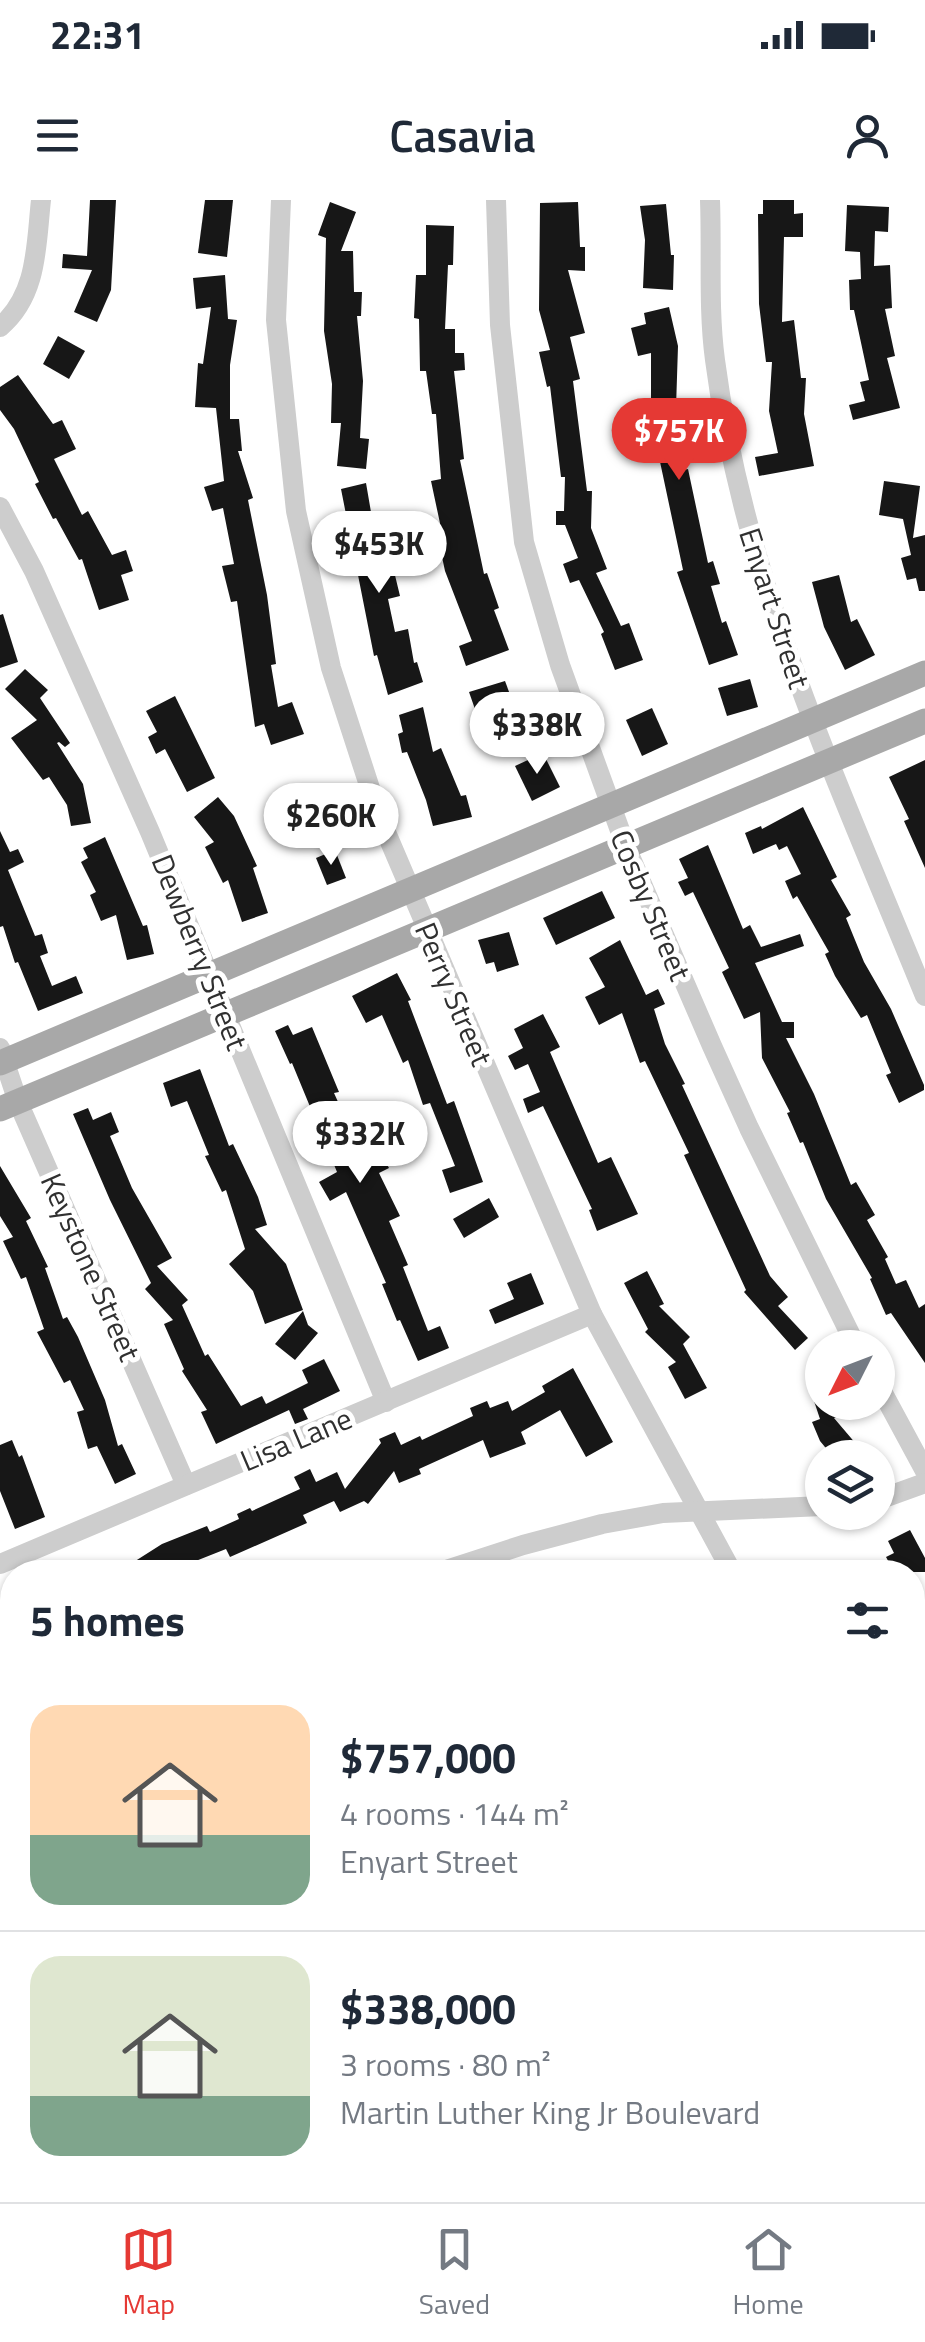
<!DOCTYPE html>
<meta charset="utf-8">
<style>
body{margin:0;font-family:"Titillium Web",sans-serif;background:#f6f6f7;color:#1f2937;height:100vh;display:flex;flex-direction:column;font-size:38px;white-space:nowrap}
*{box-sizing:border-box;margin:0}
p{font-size:32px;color:#747a83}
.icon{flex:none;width:55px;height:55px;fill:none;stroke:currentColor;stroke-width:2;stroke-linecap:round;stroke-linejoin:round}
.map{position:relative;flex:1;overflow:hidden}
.details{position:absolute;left:0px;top:1360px;width:925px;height:642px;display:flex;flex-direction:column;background:#fff;border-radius:40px 40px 0 0;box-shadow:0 2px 8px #0004}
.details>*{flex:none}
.needle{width:65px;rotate:228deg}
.tools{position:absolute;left:805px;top:1130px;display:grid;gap:20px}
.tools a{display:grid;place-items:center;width:90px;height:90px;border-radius:50%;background:#fff;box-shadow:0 2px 8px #0004;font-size:50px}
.price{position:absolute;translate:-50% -85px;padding:0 22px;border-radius:35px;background:#fff;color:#222;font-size:32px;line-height:65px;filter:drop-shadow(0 2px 5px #0008)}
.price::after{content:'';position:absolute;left:50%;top:60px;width:30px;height:22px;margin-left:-15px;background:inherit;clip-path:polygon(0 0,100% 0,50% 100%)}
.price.current{background:#e53934;color:#fff}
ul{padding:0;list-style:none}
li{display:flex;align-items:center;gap:30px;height:250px;padding:0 30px}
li+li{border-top:2px solid #e0e1e3}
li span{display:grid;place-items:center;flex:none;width:280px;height:200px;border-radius:30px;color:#555}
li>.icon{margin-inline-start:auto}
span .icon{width:120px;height:120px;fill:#fffc;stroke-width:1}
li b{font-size:42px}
h2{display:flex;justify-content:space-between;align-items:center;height:120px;padding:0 30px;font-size:42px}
.status{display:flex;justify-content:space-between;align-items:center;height:70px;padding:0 50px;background:#fff;direction:ltr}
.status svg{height:28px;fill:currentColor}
header{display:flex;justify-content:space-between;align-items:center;height:130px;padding:0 30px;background:#fff;font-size:45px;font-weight:600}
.menu{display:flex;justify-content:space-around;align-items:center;height:140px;border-top:2px solid #e0e1e3;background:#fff;font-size:28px;color:#747a83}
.menu a{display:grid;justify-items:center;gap:5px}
.menu .current{color:#e53934}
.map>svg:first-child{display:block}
</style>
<div class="status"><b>22:31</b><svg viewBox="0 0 49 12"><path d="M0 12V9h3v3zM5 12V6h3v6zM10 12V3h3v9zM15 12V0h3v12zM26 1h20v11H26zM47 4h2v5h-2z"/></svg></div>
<header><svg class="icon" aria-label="menu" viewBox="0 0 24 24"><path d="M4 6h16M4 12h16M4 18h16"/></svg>Casavia<svg class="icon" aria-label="person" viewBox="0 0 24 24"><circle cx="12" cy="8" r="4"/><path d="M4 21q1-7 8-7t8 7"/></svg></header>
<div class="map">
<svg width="925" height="2002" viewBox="0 0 925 2002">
<rect width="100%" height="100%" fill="#fff"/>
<!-- building -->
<g fill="#171717">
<polygon points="90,0 116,0 111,90 97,122 74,112 92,70 62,68 63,54 87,56"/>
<polygon points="205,0 233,0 227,57 198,53"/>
<polygon points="763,0 794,0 794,14 803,13 803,37 784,37 782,122 794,120 801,178 806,178 804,214 814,266 759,276 755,257 778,253 769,211 772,162 766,162 759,104 758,14 763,14"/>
<polygon points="330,2 356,12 341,51 353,51 354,92 362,92 361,116 357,116 363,181 360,238 369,239 366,269 337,266 341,223 331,223 332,184 324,131 326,38 318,35"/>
<polygon points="578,2 580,47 585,47 585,71 568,70 585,133 570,137 580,179 573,181 587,291 592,291 591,328 607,369 596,373 621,426 629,423 643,460 615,470 601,434 604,432 579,380 570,383 563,364 578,358 565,325 556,325 556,311 564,311 565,277 561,277 550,186 547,187 539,152 550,150 539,110 540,3"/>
<polygon points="666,4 671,55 674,55 673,90 643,88 645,40 640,6"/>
<polygon points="847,5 889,7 888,32 875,31 874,66 890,65 892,108 885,109 895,156 887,158 900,208 853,220 849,205 865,201 860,182 869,180 854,110 850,110 849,80 861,79 860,52 845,51"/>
<polygon points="426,25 454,26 453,65 448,65 445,129 455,129 455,153 464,153 465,170 454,171 464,259 460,260 484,374 487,373 499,408 494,410 509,450 466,466 459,446 472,441 445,371 436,329 441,328 431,281 441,279 436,214 432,214 426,171 420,171 419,119 414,118 416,75 426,75"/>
<polygon points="225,75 228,119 237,120 230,165 230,219 239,219 242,251 238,251 253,298 248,300 267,395 276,464 271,465 278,507 292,502 304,534 271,545 264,524 255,527 237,401 231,402 222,366 234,364 223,308 212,311 204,287 224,281 216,208 195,207 198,163 203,164 211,107 196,109 193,78"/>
<polygon points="669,107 678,146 676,208 681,208 683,226 671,228 678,271 688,269 708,363 713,361 720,384 711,386 722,423 726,421 738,455 709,465 677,372 683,370 659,257 643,259 636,214 651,212 651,153 638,156 631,128 646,124 644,113"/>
<polygon points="58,136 85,151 69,179 43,164"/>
<polygon points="18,175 53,224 62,220 76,249 54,259 82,315 88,311 112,355 126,350 133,371 121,375 129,400 99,410 82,359 79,360 56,318 53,319 35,284 39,282 14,229 0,210 0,187"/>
<polygon points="884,281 920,286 913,338 925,335 925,391 919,391 916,378 907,380 901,358 911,355 903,319 879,315"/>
<polygon points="366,283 381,370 393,367 400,396 388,399 395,432 408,429 414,463 417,462 423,482 388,495 377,455 374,456 341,289"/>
<polygon points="839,375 851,422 857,419 875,455 845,470 824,427 812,382"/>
<polygon points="3,414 18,462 0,468 0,415"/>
<polygon points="25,469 48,490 40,498 70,543 65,547 59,542 57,543 83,584 91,623 71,626 67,605 49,577 43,580 11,538 37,520 5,489"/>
<polygon points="750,479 758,507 727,516 718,488"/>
<polygon points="505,481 512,500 476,512 469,492"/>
<polygon points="175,496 215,578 187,592 165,549 156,554 148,537 157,532 146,511"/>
<polygon points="423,507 433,552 441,548 461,596 466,595 472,617 433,626 426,600 407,552 402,553 398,534 403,532 399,515"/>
<polygon points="652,508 668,544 642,556 626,520"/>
<polygon points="508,514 525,529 508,547 492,532"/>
<polygon points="543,553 560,587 532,601 515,566"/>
<polygon points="925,560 925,668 904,621 909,619 889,577"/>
<polygon points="218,597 234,616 257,666 253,668 268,713 242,722 228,680 223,683 205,647 214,642 194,617"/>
<polygon points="803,607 837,677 831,680 851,715 846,718 864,762 891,809 924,885 924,890 899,903 886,875 891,873 867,815 861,818 835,776 825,754 829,752 797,696 793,699 785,681 801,674 787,646 779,650 776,644 753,654 745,633 761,626 762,629"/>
<polygon points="0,631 10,652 18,649 24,662 8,670 35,736 42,734 48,753 40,756 52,786 76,776 83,793 38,811 18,762 15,763 3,726 0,727"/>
<polygon points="105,637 143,726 147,725 154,754 127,760 116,715 101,721 90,695 96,692 81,662 88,658 83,648"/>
<polygon points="708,645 743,729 750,725 761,747 800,734 804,746 755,763 782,822 794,822 794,838 786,838 814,894 851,985 856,982 875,1015 867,1020 888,1057 885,1059 896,1084 906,1080 919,1108 925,1104 925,1163 891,1113 886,1115 870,1079 872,1078 826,999 803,942 800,943 787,913 790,912 762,858 760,812 744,819 722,772 729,768 693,692 685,696 678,682 688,678 679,659"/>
<polygon points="335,650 346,678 327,685 316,658"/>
<polygon points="602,691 615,718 556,745 543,718"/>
<polygon points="509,732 519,765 497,772 494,762 486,764 478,740"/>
<polygon points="620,740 646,795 658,789 665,804 654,809 665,844 685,884 682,885 770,1076 788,1097 778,1106 808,1138 795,1150 744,1092 746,1090 684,955 689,953 645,861 640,863 622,813 599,825 585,797 605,787 589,758"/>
<polygon points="397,773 411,800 408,801 447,904 454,901 483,982 450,993 442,970 455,966 430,903 423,905 408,860 403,863 382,815 366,823 352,796"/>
<polygon points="543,814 560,847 550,852 598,963 611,957 638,1014 597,1031 589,1010 592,1009 543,906 528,913 523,899 540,892 528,864 515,870 508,856 523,848 514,829"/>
<polygon points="288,825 293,835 312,827 339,892 334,893 357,944 363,941 370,953 378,948 389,968 379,973 400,1016 389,1021 408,1065 403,1067 428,1131 440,1126 449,1148 418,1161 400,1120 397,1121 382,1084 386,1083 346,992 330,1001 319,982 337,972 292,863 290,864 275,831"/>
<polygon points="200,869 229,946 233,944 258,997 267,1025 255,1029 286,1064 303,1110 265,1124 253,1091 229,1064 245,1049 226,990 222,992 205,956 209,955 187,901 171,907 163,883"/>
<polygon points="88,908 93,920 111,912 119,932 110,936 132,988 172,1058 157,1066 188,1100 182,1105 205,1156 208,1154 241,1206 262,1196 266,1204 308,1183 302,1170 324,1159 340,1191 303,1209 308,1219 295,1224 289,1210 216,1244 201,1212 207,1210 182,1171 184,1169 164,1124 173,1120 145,1089 151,1083 110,1000 73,914"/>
<polygon points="0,966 31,1018 26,1021 48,1067 45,1068 63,1119 67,1117 78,1137 105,1200 118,1246 122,1244 136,1274 115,1284 97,1246 88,1249 77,1212 84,1210 70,1180 64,1183 37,1132 44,1129 26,1077 21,1079 3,1041 13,1037 0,1016"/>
<polygon points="489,998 499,1017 464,1038 453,1019"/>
<polygon points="647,1071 664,1104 659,1106 690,1137 683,1144 707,1188 685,1199 668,1167 676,1162 645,1132 648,1129 624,1083"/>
<polygon points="531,1073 544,1104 495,1124 489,1110 514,1099 507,1083"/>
<polygon points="303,1111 308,1125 318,1133 295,1160 275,1144"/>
<polygon points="573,1168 613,1242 586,1257 560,1210 521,1232 526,1244 490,1258 483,1240 419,1269 421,1274 399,1283 394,1271 368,1304 364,1301 340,1312 334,1301 303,1315 307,1323 230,1357 226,1349 168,1372 118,1372 162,1344 207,1326 210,1332 239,1319 237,1314 250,1308 252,1311 300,1289 294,1277 310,1269 316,1282 337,1272 345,1289 381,1243 379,1239 395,1232 401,1245 420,1236 422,1240 473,1216 470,1208 487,1201 490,1208 508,1201 512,1211 545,1192 542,1186"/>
<polygon points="811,1192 821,1202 840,1202 845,1213 834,1218 868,1258 834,1258 820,1241 812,1222 820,1219"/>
<polygon points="12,1240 19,1257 22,1255 45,1317 15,1329 0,1291 0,1245"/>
<polygon points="910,1330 925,1358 925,1372 894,1372 886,1357 894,1353 888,1341"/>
</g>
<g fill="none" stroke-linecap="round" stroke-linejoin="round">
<!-- path -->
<polyline stroke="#cdcdcd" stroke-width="2.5" stroke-dasharray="5 5" stroke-linecap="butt" points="713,1990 718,2002"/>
<!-- minor -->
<g stroke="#cdcdcd" stroke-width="20">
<polyline points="281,0 276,120 296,311 331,468 379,616 592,1114 732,1372"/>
<polyline points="496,0 500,125 524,342 560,465 626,647 712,846 749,928 857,1148"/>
<path d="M710,0C712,53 708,108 715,160C744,384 841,589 925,796"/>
<path d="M0,127C38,95 36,45 41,0"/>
<polyline points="0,307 34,371 150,632 386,1202"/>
<polyline points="0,848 18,902 186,1285"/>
<polyline points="878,1184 925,1271"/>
<polyline points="878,1300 925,1283"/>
<polyline points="0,1364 592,1114"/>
<polyline points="440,1372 523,1345 602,1324 663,1313 822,1306"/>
<polyline points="0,1541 12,1536"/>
<polyline points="912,1705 925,1731"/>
<polyline points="0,1960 12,1954"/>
<polyline points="76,1990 81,2002"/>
</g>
<!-- major -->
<g stroke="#a8a8a8" stroke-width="25">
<polyline points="0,863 925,473"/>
<polyline points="0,909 925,521"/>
</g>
</g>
<g text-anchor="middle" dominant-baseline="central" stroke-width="10" stroke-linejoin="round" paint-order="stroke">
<!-- street labels -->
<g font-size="30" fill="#303030" stroke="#fff">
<text transform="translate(775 408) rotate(72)">Enyart Street</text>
<text transform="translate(651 705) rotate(67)">Cosby Street</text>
<text transform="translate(200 752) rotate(68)">Dewberry Street</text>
<text transform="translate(454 794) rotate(67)">Perry Street</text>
<text transform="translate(91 1067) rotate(66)">Keystone Street</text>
<text transform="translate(296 1239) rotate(-23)">Lisa Lane</text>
</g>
</g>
</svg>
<div class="tools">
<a><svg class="needle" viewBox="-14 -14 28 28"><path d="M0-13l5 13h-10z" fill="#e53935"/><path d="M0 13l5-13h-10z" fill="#747a83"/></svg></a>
<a><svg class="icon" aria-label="layers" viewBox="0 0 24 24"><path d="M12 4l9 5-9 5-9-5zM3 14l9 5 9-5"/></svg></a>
</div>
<b class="price current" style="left:679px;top:283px">$757K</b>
<b class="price" style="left:379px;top:396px">$453K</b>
<b class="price" style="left:537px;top:577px">$338K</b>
<b class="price" style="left:331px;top:668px">$260K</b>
<b class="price" style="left:360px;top:986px">$332K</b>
<section class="details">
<h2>5 homes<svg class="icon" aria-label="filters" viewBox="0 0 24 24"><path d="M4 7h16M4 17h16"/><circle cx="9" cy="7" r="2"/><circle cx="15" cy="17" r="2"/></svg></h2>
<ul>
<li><span style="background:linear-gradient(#ffd9b3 65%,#7fa58c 0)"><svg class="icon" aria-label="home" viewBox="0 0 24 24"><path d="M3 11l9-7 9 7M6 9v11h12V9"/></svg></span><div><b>$757,000</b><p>4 rooms · 144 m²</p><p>Enyart Street</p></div></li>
<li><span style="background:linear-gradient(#dfe7d0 70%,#7fa58c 0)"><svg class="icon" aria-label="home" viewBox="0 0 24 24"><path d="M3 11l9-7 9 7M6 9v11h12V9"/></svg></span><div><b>$338,000</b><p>3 rooms · 80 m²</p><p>Martin Luther King Jr Boulevard</p></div></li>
</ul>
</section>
</div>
<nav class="menu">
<a class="current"><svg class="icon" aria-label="map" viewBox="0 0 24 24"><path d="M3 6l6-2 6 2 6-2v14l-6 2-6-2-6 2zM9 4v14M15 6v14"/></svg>Map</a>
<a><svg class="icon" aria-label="saved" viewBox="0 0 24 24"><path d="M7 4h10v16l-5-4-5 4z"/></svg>Saved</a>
<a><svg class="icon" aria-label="home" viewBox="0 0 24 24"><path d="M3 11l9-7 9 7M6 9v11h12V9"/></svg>Home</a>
</nav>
